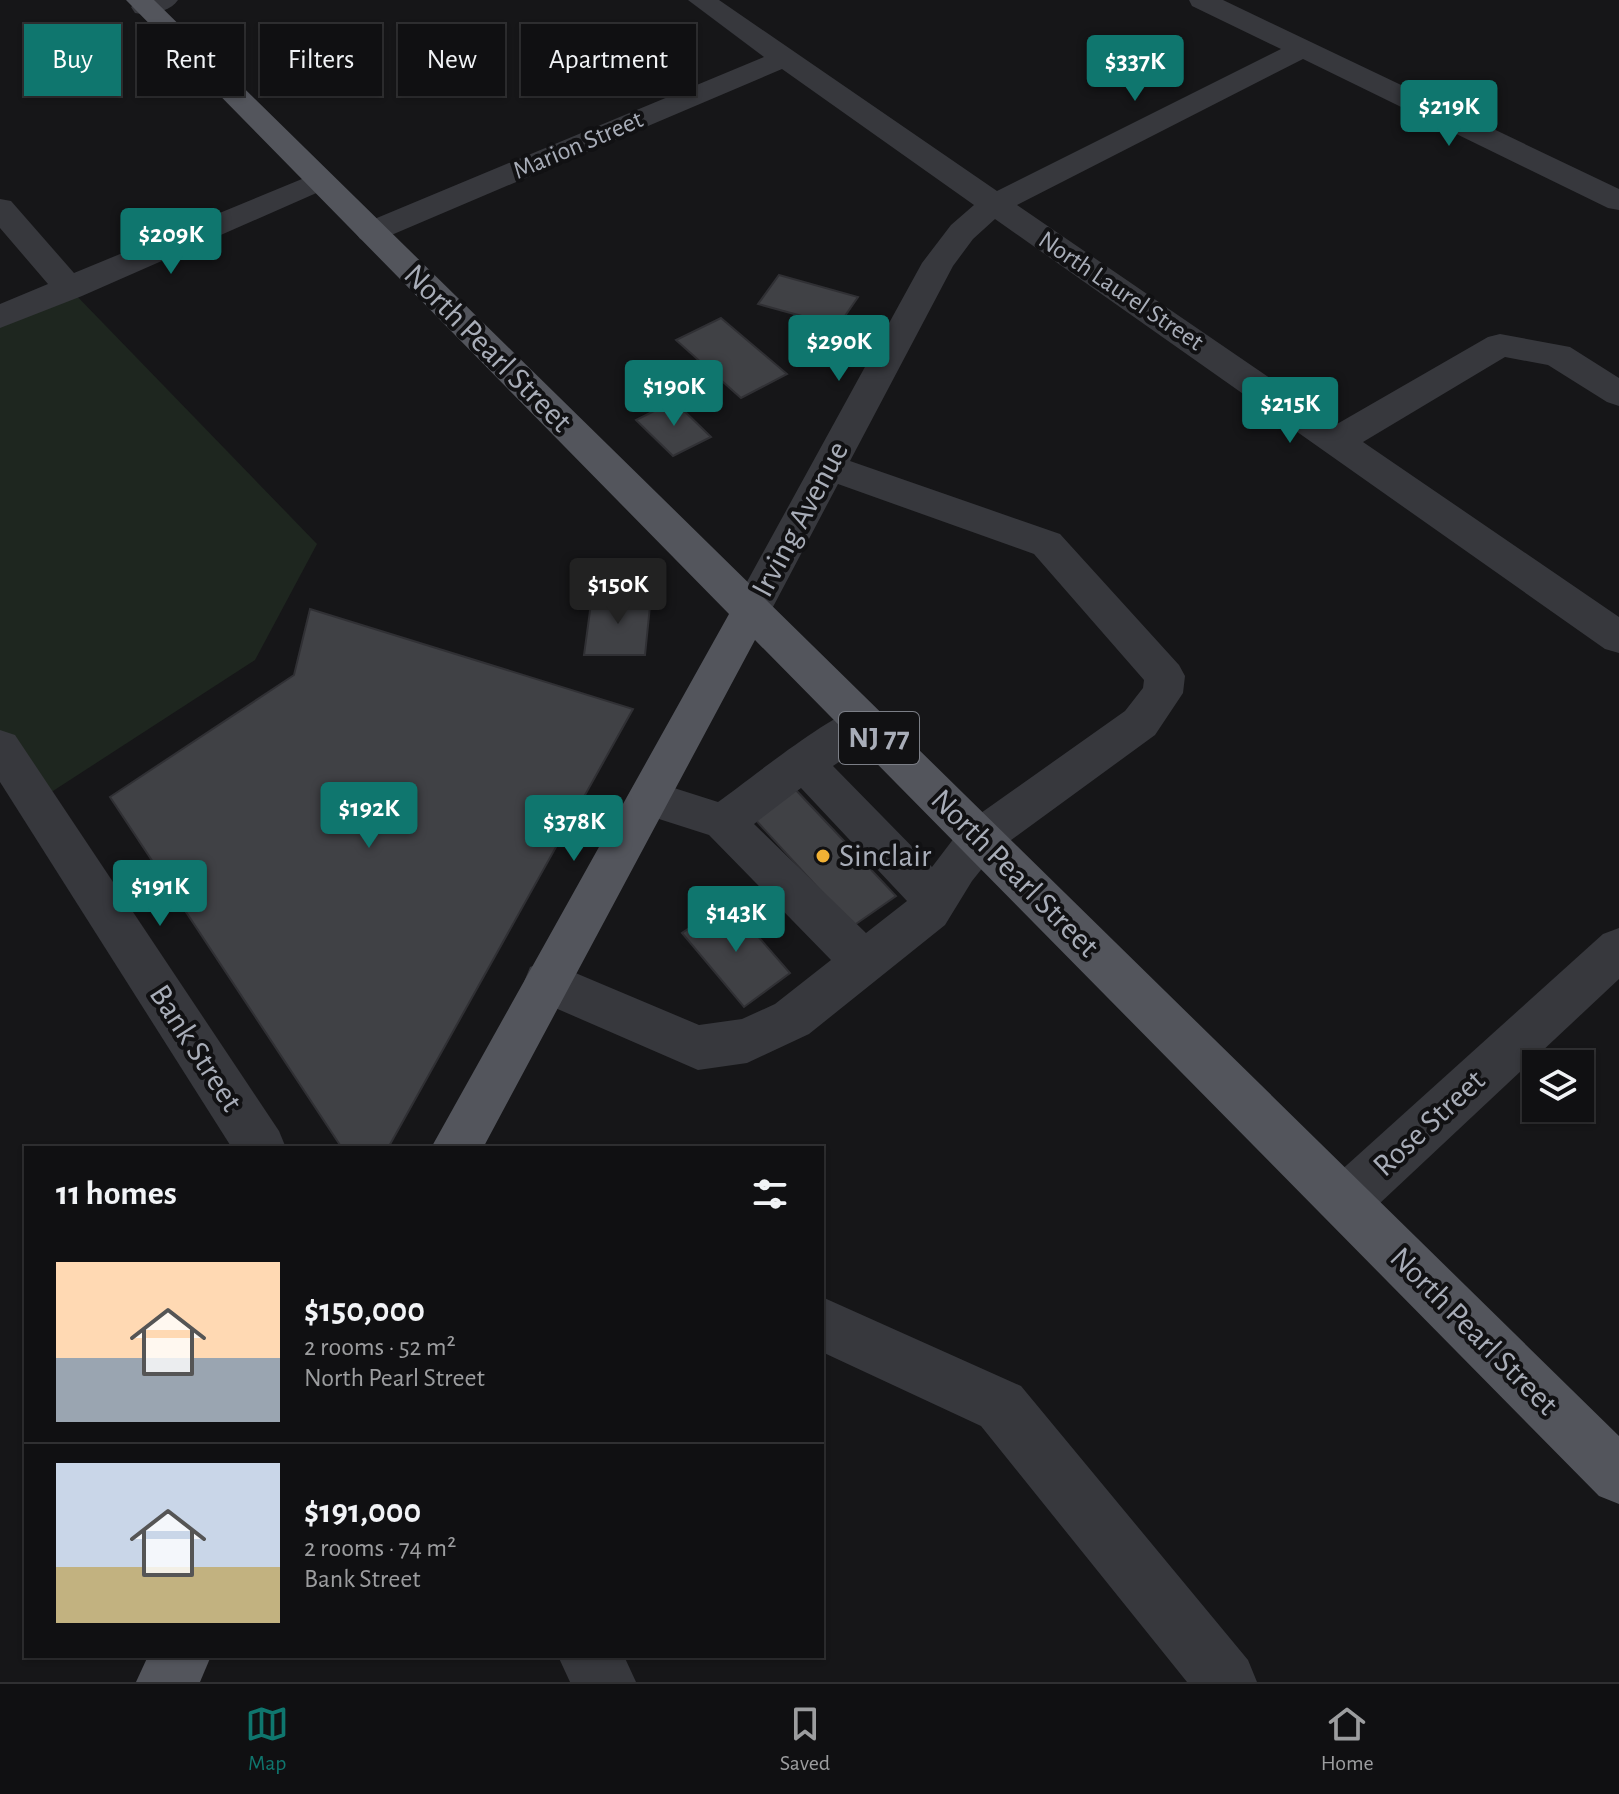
<!DOCTYPE html>
<meta charset="utf-8">
<style>
body{margin:0;font-family:"Alegreya Sans",sans-serif;background:#1e1e20;color:#f1f3f6;height:100vh;display:flex;flex-direction:column;font-size:30px;white-space:nowrap}
*{box-sizing:border-box;margin:0}
p{font-size:26px;color:#9c9d9f}
.icon{flex:none;width:44px;height:44px;fill:none;stroke:currentColor;stroke-width:2;stroke-linecap:round;stroke-linejoin:round}
.map{position:relative;flex:1;overflow:hidden}
.drawer{position:absolute;left:24px;top:1146px;width:800px;height:512px;display:flex;flex-direction:column;background:#101012;border-radius:0px;box-shadow:0 2px 6px #0004,0 0 0 2px #303032}
.drawer>*{flex:none}
.banner{position:absolute;left:24px;top:24px;width:800px;height:72px;display:flex;gap:16px}
.buttons{position:absolute;left:1522px;top:1050px;display:grid;gap:16px}
.buttons a{display:grid;place-items:center;width:72px;height:72px;border-radius:0px;background:#101012;box-shadow:0 2px 6px #0004,0 0 0 2px #303032;font-size:40px}
.price{position:absolute;translate:-50% -68px;padding:0 18px;border-radius:8px;background:#0f766e;color:#fff;font-size:26px;line-height:52px;filter:drop-shadow(0 2px 4px #0008)}
.price::after{content:'';position:absolute;left:50%;top:48px;width:24px;height:18px;margin-left:-12px;background:inherit;clip-path:polygon(0 0,100% 0,50% 100%)}
.price.on{background:#222;color:#fff}
ul{padding:0;list-style:none}
li{display:flex;align-items:center;gap:24px;height:200px;padding:0 32px}
li+li{border-top:2px solid #303032}
li span{display:grid;place-items:center;flex:none;width:224px;height:160px;border-radius:0px;color:#555}
li>.icon{margin-inline-start:auto}
span .icon{width:96px;height:96px;fill:#fffc;stroke-width:1}
li b{font-size:34px}
h2{display:flex;justify-content:space-between;align-items:center;height:96px;padding:0 32px;font-size:34px}
.chip{padding:0 28px;border-radius:0px;background:#101012;box-shadow:0 2px 6px #0004,0 0 0 2px #303032;font-size:28px;line-height:72px}
.chip.on{background:#0f766e;color:#fff}
.tab-bar{display:flex;justify-content:space-around;align-items:center;height:112px;border-top:2px solid #303032;background:#101012;font-size:22px;color:#9c9d9f}
.tab-bar a{display:grid;justify-items:center;gap:4px}
.tab-bar .on{color:#0f766e}
.map>svg:first-child{display:block}
</style>
<div class="map">
<svg width="1619" height="1682" viewBox="0 0 1619 1682">
<rect width="100%" height="100%" fill="#161618"/>
<!-- green -->
<polygon fill="#1e261f" points="70,289 317,544 255,660 36,802 0,747 0,317"/>
<!-- building -->
<g fill="#404145" stroke="#303034" stroke-width="2">
<polygon points="779,275 858,297 838,326 758,304"/>
<polygon points="721,318 787,374 741,398 676,340"/>
<polygon points="674,401 711,437 673,456 636,420"/>
<polygon points="592,596 651,596 645,655 584,655"/>
<polygon points="310,609 633,709 388,1148 342,1148 110,797 294,675"/>
<polygon points="794,788 896,896 853,926 752,816"/>
<polygon points="728,902 790,973 744,1007 682,933"/>
</g>
<g fill="none" stroke-linecap="round" stroke-linejoin="round">
<!-- minor -->
<g fill="#37383d" fill-rule="evenodd">
<path d="M178,0C170,12 149,16 135,13L131,7L139,0Z"/>
<path d="M688,0H719L997,191L1281,49L1192,6L1189,0H1223L1619,189V210L1608,208L1303,59L1017,205L1337,424L1488,337L1500,334L1570,347L1619,378V406L1607,402L1548,365L1505,357L1363,442L1619,617V653L1605,649L995,219L973,239L953,266L850,461L1060,534L1179,665L1185,676L1183,693L1155,735L996,851L972,881L945,925L809,1034L747,1063L698,1070L530,997L524,982L530,967L547,961L699,1025L742,1019L775,1004L831,960L709,835L634,811L627,798L634,785L649,780L718,802C746,782 832,713 861,707C867,706 873,709 879,711L885,723L879,735L833,766L932,867L964,825L1125,711L1143,688L1144,680L1034,554L838,484L765,622L751,626L737,622L731,611L922,263L951,225L974,205L782,69L382,239L371,242L360,239L355,232L360,225L764,57ZM801,788L907,901L866,933L754,824Z"/>
<polygon points="319,172 330,175 334,181 330,187 82,296 0,328 0,304 48,284 0,228 0,199 11,201 74,273"/>
<polygon points="0,730 15,735 279,1131 286,1148 232,1148 0,782"/>
<polygon points="1619,928 1619,979 1363,1219 1345,1226 1327,1219 1319,1201 1327,1183 1603,934"/>
<polygon points="822,1297 1021,1386 1248,1660 1257,1682 1187,1682 981,1426 822,1352"/>
<polygon points="558,1656 624,1656 636,1682 570,1682"/>
</g>
<!-- major -->
<g fill="#53555c" fill-rule="evenodd">
<polygon points="126,0 154,0 1619,1436 1619,1504 1599,1496 755,640 483,1148 431,1148 729,614"/>
<polygon points="148,1656 211,1656 200,1682 136,1682"/>
</g>
</g>
<!-- markers -->
<circle fill="#f2b134" stroke="#111113" stroke-width="3" cx="823" cy="856" r="8"/>
<g text-anchor="middle" dominant-baseline="central" stroke-width="8" stroke-linejoin="round" paint-order="stroke">
<!-- far-street labels -->
<g font-size="26" fill="#a8adb8" stroke="#111113">
<text transform="translate(578 145) rotate(-23)">Marion Street</text>
<text transform="translate(1121 291) rotate(34)">North Laurel Street</text>
</g>
<!-- shield labels -->
<rect fill="#111113" stroke="#7b7e86" stroke-width="2" x="839" y="712" width="80" height="52" rx="6"/>
<g font-size="30" font-weight="bold" fill="#a8adb8">
<text x="879" y="738">NJ 77</text>
</g>
<!-- street labels -->
<g font-size="32" fill="#a8adb8" stroke="#111113">
<text transform="translate(488 348) rotate(45)">North Pearl Street</text>
<text transform="translate(800 519) rotate(-62)">Irving Avenue</text>
<text transform="translate(1015 873) rotate(45)">North Pearl Street</text>
<text transform="translate(196 1048) rotate(57)">Bank Street</text>
<text transform="translate(1429 1123) rotate(-43)">Rose Street</text>
<text transform="translate(1474 1331) rotate(45)">North Pearl Street</text>
</g>
<!-- poi labels -->
<g font-size="32" fill="#a8adb8" stroke="#111113" text-anchor="start">
<text x="839" y="856">Sinclair</text>
</g>
</g>
</svg>
<div class="buttons">
<a><svg class="icon" aria-label="layers" viewBox="0 0 24 24"><path d="M12 4l9 5-9 5-9-5zM3 14l9 5 9-5"/></svg></a>
</div>
<b class="price" style="left:1135px;top:103px">$337K</b>
<b class="price" style="left:1449px;top:148px">$219K</b>
<b class="price" style="left:171px;top:276px">$209K</b>
<b class="price" style="left:839px;top:383px">$290K</b>
<b class="price" style="left:674px;top:428px">$190K</b>
<b class="price" style="left:1290px;top:445px">$215K</b>
<b class="price on" style="left:618px;top:626px">$150K</b>
<b class="price" style="left:369px;top:850px">$192K</b>
<b class="price" style="left:574px;top:863px">$378K</b>
<b class="price" style="left:160px;top:928px">$191K</b>
<b class="price" style="left:736px;top:954px">$143K</b>
<div class="banner">
<a class="chip on">Buy</a>
<a class="chip">Rent</a>
<a class="chip">Filters</a>
<a class="chip">New</a>
<a class="chip">Apartment</a>
</div>
<section class="drawer">
<h2>11 homes<svg class="icon" aria-label="filters" viewBox="0 0 24 24"><path d="M4 7h16M4 17h16"/><circle cx="9" cy="7" r="2"/><circle cx="15" cy="17" r="2"/></svg></h2>
<ul>
<li><span style="background:linear-gradient(#ffd9b3 60%,#9aa5b1 0)"><svg class="icon" aria-label="home" viewBox="0 0 24 24"><path d="M3 11l9-7 9 7M6 9v11h12V9"/></svg></span><div><b>$150,000</b><p>2 rooms · 52 m²</p><p>North Pearl Street</p></div></li>
<li><span style="background:linear-gradient(#c9d6e8 65%,#c2b280 0)"><svg class="icon" aria-label="home" viewBox="0 0 24 24"><path d="M3 11l9-7 9 7M6 9v11h12V9"/></svg></span><div><b>$191,000</b><p>2 rooms · 74 m²</p><p>Bank Street</p></div></li>
</ul>
</section>
</div>
<nav class="tab-bar">
<a class="on"><svg class="icon" aria-label="map" viewBox="0 0 24 24"><path d="M3 6l6-2 6 2 6-2v14l-6 2-6-2-6 2zM9 4v14M15 6v14"/></svg>Map</a>
<a><svg class="icon" aria-label="saved" viewBox="0 0 24 24"><path d="M7 4h10v16l-5-4-5 4z"/></svg>Saved</a>
<a><svg class="icon" aria-label="home" viewBox="0 0 24 24"><path d="M3 11l9-7 9 7M6 9v11h12V9"/></svg>Home</a>
</nav>
